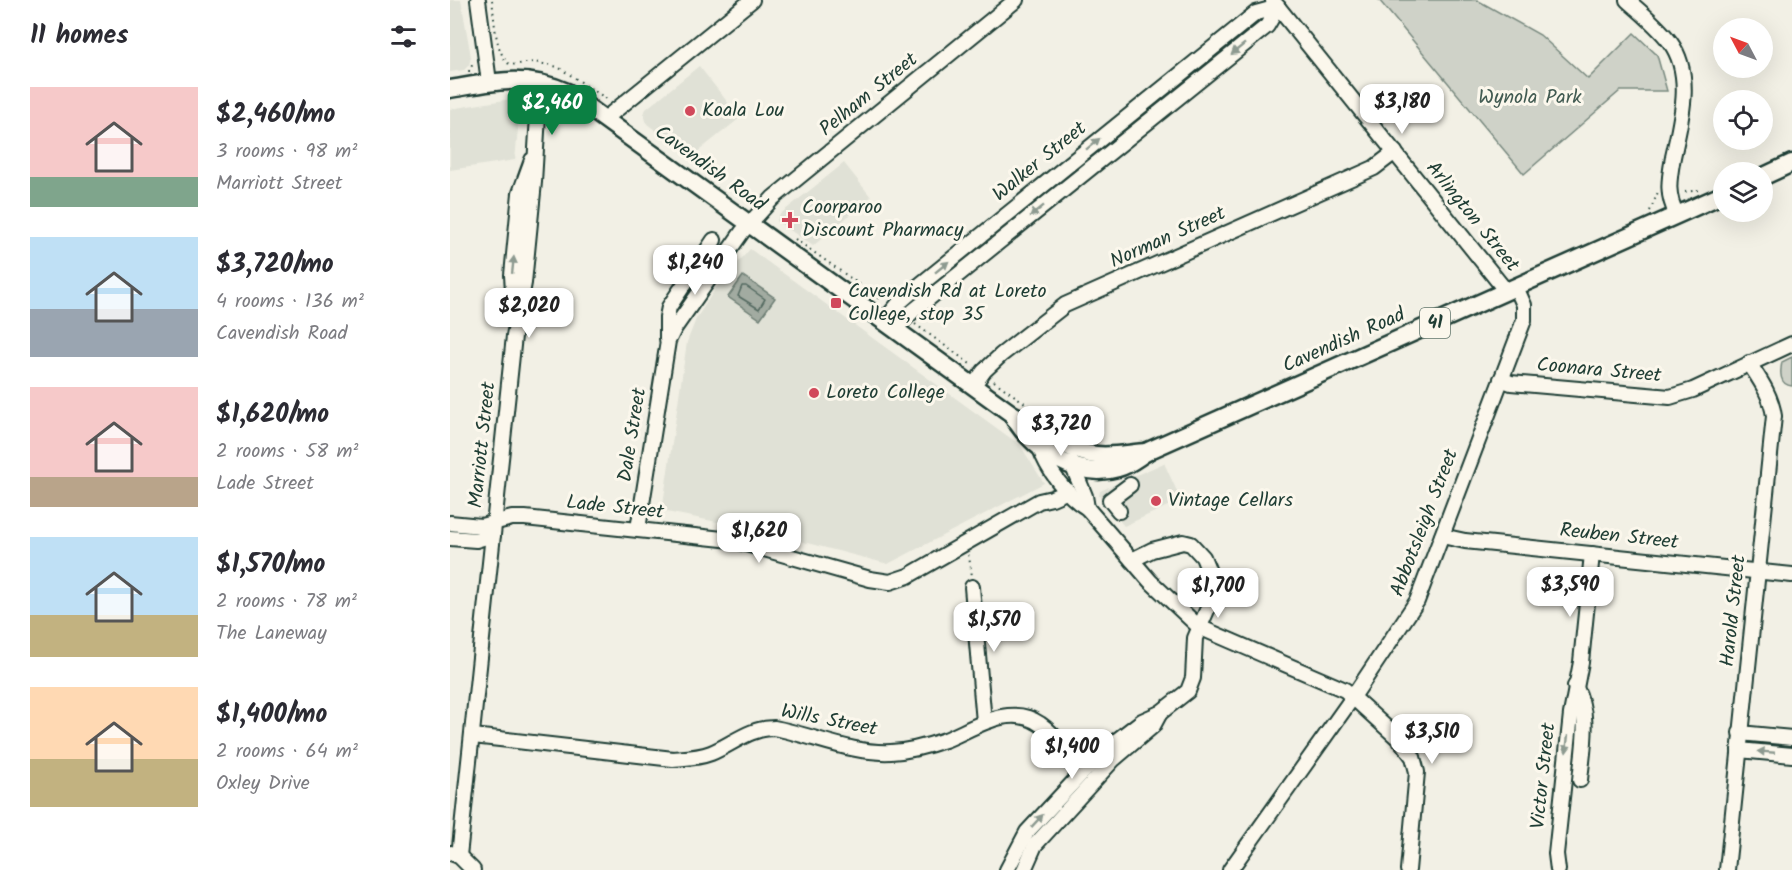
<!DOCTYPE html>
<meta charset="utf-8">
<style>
body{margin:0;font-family:Kalam,sans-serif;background:#f2f2f3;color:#2b2b33;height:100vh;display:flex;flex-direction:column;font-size:22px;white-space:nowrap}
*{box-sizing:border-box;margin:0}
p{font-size:20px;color:#7c7c81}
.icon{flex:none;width:33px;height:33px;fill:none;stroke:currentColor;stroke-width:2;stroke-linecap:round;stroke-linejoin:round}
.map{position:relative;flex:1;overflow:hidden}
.details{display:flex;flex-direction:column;background:#fff;width:450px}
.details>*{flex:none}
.needle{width:39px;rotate:311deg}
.controls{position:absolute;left:1263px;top:18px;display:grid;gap:12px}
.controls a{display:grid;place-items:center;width:60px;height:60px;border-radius:50%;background:#fff;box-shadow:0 6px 24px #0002;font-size:30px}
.price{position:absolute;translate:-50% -51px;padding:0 14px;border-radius:12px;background:#fff;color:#222;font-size:20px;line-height:39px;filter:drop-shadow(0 2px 3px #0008)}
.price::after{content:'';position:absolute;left:50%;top:36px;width:18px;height:14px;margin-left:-9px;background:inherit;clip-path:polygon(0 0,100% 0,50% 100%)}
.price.selected{background:#0b8043;color:#fff}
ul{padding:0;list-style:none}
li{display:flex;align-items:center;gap:18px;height:150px;padding:0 30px}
li span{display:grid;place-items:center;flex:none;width:168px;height:120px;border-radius:0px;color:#555}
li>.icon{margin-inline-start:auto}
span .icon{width:72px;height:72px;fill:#fffc;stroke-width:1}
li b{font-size:26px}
h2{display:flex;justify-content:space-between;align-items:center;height:72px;padding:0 30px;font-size:26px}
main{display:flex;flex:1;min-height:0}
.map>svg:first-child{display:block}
</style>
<main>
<section class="details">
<h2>11 homes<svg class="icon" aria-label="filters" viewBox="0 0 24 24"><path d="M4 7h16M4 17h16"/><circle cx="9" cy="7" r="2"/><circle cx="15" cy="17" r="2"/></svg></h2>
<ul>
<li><span style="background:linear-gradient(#f6c9c9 75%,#7fa58c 0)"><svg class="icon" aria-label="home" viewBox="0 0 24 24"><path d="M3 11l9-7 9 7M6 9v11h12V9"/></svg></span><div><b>$2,460/mo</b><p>3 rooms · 98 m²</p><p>Marriott Street</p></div></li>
<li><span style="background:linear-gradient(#bfe0f5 60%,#9aa5b1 0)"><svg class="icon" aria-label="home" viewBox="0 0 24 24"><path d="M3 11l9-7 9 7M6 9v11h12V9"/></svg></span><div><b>$3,720/mo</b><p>4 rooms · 136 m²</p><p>Cavendish Road</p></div></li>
<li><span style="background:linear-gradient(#f6c9c9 75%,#b9a48a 0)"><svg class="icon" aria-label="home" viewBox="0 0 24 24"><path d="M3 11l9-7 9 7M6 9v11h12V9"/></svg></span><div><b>$1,620/mo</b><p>2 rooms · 58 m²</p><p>Lade Street</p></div></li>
<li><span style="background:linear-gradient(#bfe0f5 65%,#c2b280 0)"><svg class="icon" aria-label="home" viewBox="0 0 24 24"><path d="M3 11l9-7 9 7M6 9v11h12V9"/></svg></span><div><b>$1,570/mo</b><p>2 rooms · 78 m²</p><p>The Laneway</p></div></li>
<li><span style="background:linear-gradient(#ffd9b3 60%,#c2b280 0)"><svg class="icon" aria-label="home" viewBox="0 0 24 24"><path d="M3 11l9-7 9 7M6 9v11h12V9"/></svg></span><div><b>$1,400/mo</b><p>2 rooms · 64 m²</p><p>Oxley Drive</p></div></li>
</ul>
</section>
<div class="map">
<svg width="1342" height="870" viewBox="0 0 1342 870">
<rect width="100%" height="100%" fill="#f2f0e5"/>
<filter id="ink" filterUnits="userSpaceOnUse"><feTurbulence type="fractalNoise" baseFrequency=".0167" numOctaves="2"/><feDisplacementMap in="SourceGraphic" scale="12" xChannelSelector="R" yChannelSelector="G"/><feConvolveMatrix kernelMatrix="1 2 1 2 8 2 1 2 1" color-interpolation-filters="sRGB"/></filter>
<g filter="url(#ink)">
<!-- built -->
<g fill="#e0e1d6">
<polygon points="0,0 11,0 21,57 19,65 14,70 0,72"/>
<polygon points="249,66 290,118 241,157 197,124 194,114 196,109"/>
<polygon points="61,99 68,102 70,108 65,160 0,170 0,109"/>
<polygon points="394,163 421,197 363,246 327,221 329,215"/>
<polygon points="300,249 570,445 594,483 438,564 307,530 212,511 237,342 246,319 265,289"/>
<polygon points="714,463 731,500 674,526 649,496 650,491"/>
</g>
<!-- green -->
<g fill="#cfd2c8" stroke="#77887e" stroke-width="1.5">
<polygon points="929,0 1027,0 1090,35 1138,79 1184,33 1207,55 1217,91 1170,91 1074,174"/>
<path d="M1342,357V386C1329,385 1330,372 1332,362Z"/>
</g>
<!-- water -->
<polygon fill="#a2aba1" stroke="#6e7f75" stroke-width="1.5" points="293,276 325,298 310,319 278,297"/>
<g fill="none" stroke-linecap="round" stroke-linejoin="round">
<!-- shore -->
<polygon stroke="#536960" stroke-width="1.5" points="296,286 315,299 309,309 288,296 292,286"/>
<defs>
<g id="minor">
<polyline points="28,0 39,82"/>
<path d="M1177,0C1192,13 1208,26 1220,42C1244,75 1231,120 1223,157C1219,180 1216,194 1227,215"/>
<polyline points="823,1 1056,291"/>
<polyline points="88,115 111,89"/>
<polyline points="156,118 302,0"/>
<polyline points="64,307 62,275 70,193 82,160"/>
<polyline points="434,321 450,302 465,289 806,13 828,7"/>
<polyline points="445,329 462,312 817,26 828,7"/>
<polyline points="217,339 217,317 219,307 264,240"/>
<polyline points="1051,379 1061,383 1220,397 1243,390 1342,344"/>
<polyline points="523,386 534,371 551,355 615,305 924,168 945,152"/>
<path d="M589,446C597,469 616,496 637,508L700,581L749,627L895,690L951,741L963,757L967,772L958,870"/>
<polyline points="621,462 635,496 637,508"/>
<polyline points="669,511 660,500 680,485"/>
<polyline points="0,523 31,526 62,518 75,518 282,540 420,579 440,582 458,576 589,501 602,498 618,491"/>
<polyline points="188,529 218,341 224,329 292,232 323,198 566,0"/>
<polyline points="992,536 1015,541 1342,575"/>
<polyline points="0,538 26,540 43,535"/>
<polyline points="522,587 534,722"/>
<path d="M1125,686C1141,715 1133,748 1130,780"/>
<polyline points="1290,733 1342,738"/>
<path d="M23,736L223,759C236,758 248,758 261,753C283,744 299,728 324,728C362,735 402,754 441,752C459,751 478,746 495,740C523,729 560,702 590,724C606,735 622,757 633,772"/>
<polyline points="1289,750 1342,755"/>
<polyline points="1,853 9,856 23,870"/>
<polyline points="9,856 64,336 74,283 84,182 88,115 85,100 75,80"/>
<polyline points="557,870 577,832 633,772 666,741 692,721 710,713 738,691 743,678 745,638 761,601 764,584 753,557 741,544 733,542 702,550 682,560"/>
<polyline points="574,870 585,845 663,760 703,726 710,713"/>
<polyline points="780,870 903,697 967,601 1074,320 1074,305 1066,287"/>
<polyline points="1108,870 1106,854 1121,714 1131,662 1142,554"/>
<path d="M1277,870L1324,416C1321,395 1310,380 1299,363"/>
</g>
<g id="major">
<path d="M0,89C42,82 76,73 117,92L562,414C590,427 614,451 646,455C662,457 680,453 697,452"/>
<polyline points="1312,177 1342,163"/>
<path d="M564,418C585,451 628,480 668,468C680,465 689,456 700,450L1274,194"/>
</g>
</defs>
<!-- minor casing -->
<use href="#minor" stroke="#1f3d34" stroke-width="18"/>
<!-- major casing -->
<use href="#major" stroke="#1f3d34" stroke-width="21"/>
<!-- path -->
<g stroke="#1f3d34" stroke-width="2" stroke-dasharray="1.5 4.5" stroke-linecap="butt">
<path d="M42,0C45,19 44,52 60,65L84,62L108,67L160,101"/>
<polyline points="20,71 19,71 24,62"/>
<polyline points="1291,172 1301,168"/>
<polyline points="1235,192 1249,190"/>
<polyline points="1200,211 1208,192"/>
<polyline points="345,239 433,301"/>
<polyline points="465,324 523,366"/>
<polyline points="544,381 579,406"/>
<polyline points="518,555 519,557 522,576"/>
</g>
<!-- minor -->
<use href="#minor" stroke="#fbf7ec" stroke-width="14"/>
<!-- major -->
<use href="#major" stroke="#fbf7ec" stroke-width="16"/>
</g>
<!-- one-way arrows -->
<defs><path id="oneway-solid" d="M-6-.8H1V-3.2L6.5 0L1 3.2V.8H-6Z" transform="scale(1.5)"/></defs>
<g fill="#8d9a90">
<use href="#oneway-solid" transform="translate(788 49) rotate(141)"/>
<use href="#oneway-solid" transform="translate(643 144) rotate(-39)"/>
<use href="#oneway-solid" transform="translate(587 211) rotate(141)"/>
<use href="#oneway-solid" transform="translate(63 265) rotate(-84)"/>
<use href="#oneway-solid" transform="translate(492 267) rotate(-39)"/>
<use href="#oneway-solid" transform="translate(1117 744) rotate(96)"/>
<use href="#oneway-solid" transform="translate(1316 752) rotate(-175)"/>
<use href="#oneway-solid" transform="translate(587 821) rotate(-47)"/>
</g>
</g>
<!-- markers -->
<g fill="#d1495b" stroke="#fbf7ec" stroke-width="2">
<circle cx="240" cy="111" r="6"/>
<path d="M337 211h6v6h6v6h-6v6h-6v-6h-6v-6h6z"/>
<rect x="380" y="297" width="12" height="12" rx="3"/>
<circle cx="364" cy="393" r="6"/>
<circle cx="706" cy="501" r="6"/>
</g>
<g text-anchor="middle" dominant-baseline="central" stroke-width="6" stroke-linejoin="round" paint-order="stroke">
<!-- shield labels -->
<rect fill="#fbf7ec" stroke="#61756b" stroke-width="1.5" x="970" y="308" width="30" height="30" rx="4.5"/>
<g font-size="18" font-weight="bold" fill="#1f3d34">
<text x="985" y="323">41</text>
</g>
<!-- street labels -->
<g font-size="20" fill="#1f3d34" stroke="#fbf7ec">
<text transform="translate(419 95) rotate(-39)">Pelham Street</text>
<text transform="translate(590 162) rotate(-39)">Walker Street</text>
<text transform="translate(260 169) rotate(36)">Cavendish Road</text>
<text transform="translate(1022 217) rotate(51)">Arlington Street</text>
<text transform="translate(718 238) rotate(-24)">Norman Street</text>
<text transform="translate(894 341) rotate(-24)">Cavendish Road</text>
<text transform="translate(1149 371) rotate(5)">Coonara Street</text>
<text transform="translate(183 435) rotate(-81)">Dale Street</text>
<text transform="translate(33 445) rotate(-84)">Marriott Street</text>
<text transform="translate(165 508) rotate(6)">Lade Street</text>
<text transform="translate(975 523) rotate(-69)">Abbotsleigh Street</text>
<text transform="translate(1169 537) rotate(6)">Reuben Street</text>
<text transform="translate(1284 611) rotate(-84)">Harold Street</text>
<text transform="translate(379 721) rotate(11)">Wills Street</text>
<text transform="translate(1094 776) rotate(-84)">Victor Street</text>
</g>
<!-- park labels -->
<g font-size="20" fill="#425b52" stroke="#fbf7ec">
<text x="1080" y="98">Wynola Park</text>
</g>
<!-- poi labels -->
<g font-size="20" fill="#1f3d34" stroke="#fbf7ec" text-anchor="start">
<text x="252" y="111">Koala Lou</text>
<text x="352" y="208">Coorparoo<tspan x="352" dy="23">Discount Pharmacy</tspan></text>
<text x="398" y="292">Cavendish Rd at Loreto<tspan x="398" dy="23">College, stop 35</tspan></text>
<text x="376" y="393">Loreto College</text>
<text x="718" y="501">Vintage Cellars</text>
</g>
</g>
</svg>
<div class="controls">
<a><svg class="needle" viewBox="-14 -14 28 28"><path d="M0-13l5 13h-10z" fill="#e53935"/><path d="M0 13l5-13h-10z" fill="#7c7c81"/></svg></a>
<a><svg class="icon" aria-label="locate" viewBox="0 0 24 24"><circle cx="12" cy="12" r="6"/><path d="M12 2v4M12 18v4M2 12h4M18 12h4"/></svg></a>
<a><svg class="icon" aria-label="layers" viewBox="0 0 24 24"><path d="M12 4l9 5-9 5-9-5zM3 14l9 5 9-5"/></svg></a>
</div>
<b class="price" style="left:952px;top:135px">$3,180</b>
<b class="price selected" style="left:102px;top:136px">$2,460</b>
<b class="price" style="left:245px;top:296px">$1,240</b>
<b class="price" style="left:79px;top:339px">$2,020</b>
<b class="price" style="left:611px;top:457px">$3,720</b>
<b class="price" style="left:309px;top:564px">$1,620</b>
<b class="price" style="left:1120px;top:618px">$3,590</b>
<b class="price" style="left:768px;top:619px">$1,700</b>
<b class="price" style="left:544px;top:653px">$1,570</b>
<b class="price" style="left:982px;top:765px">$3,510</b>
<b class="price" style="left:622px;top:780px">$1,400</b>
</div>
</main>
